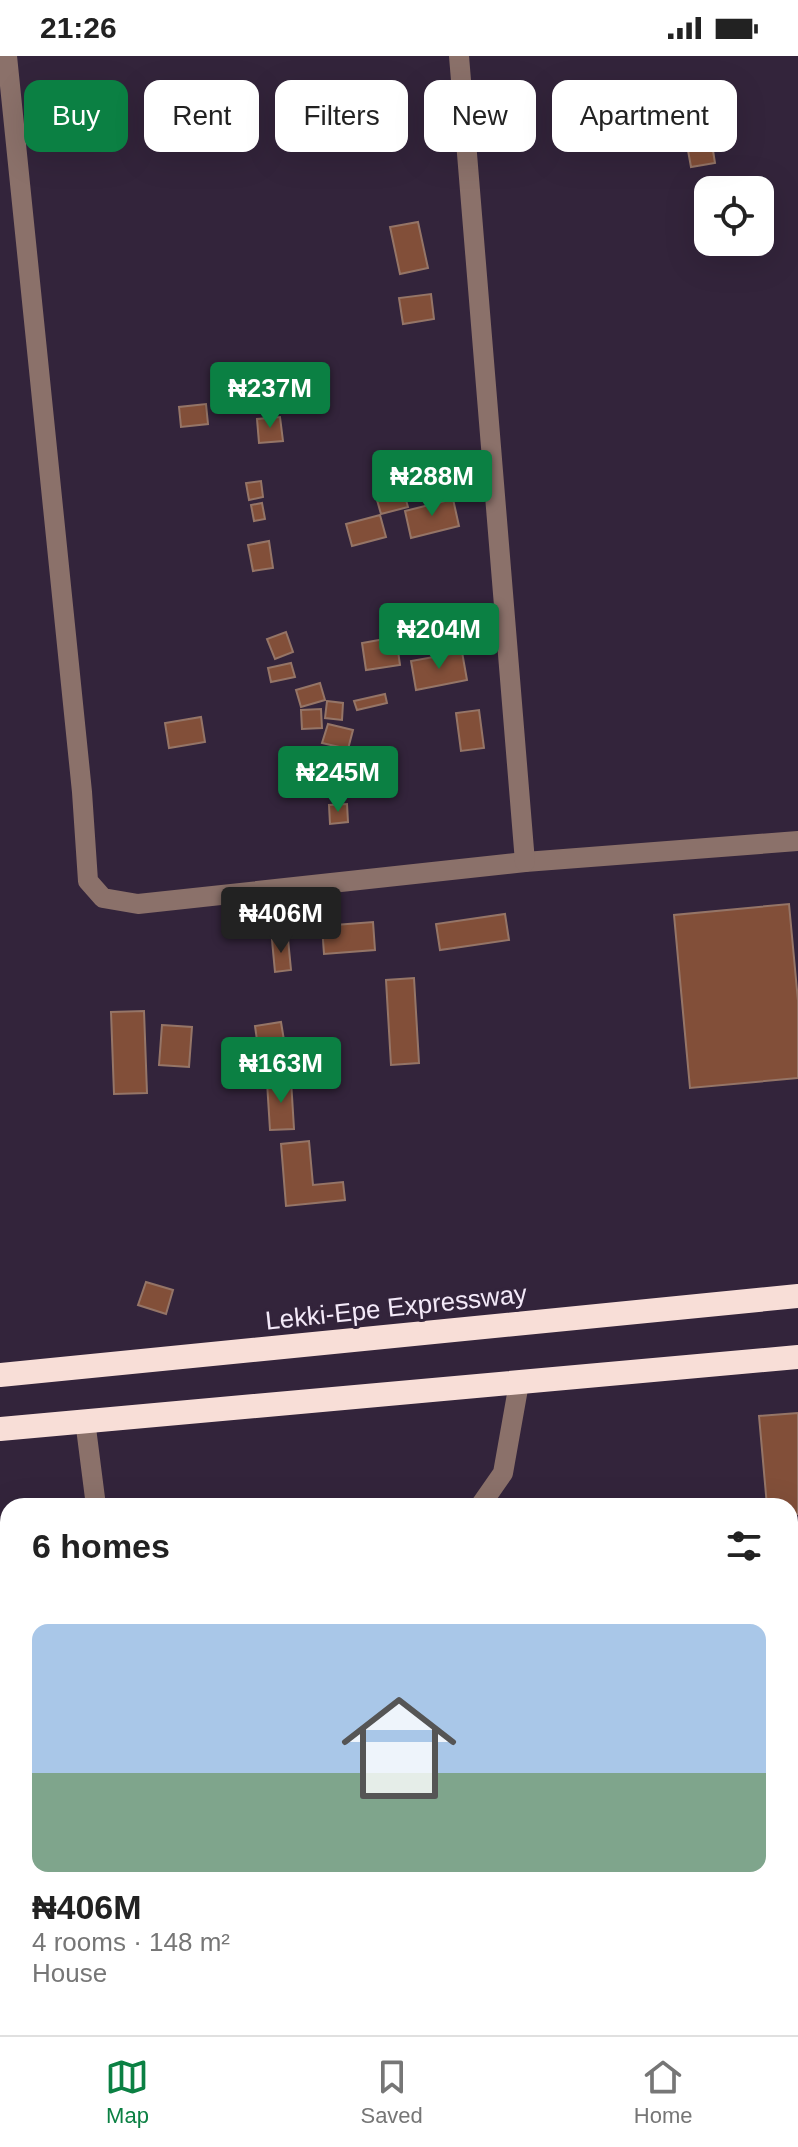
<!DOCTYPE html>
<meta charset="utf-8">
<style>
body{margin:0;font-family:Helvetica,sans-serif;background:#f6f6f6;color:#222;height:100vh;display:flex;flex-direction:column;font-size:30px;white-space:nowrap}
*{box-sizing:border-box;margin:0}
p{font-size:26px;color:#767676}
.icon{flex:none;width:44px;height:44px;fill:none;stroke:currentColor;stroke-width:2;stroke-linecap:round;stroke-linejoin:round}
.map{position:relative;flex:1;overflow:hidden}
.details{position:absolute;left:0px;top:1442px;width:798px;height:538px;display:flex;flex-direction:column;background:#fff;border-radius:24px 24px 0 0;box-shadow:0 8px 32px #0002}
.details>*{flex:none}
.top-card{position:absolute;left:24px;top:24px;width:750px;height:72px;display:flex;gap:16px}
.tools{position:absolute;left:694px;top:120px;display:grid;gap:16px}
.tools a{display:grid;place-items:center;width:80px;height:80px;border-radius:16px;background:#fff;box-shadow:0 8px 32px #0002;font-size:40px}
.price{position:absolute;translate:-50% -68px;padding:0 18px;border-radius:8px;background:#0b8043;color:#fff;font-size:26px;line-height:52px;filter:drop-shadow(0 2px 4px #0008)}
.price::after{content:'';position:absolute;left:50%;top:48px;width:24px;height:18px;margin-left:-12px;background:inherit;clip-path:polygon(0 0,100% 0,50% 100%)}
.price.selected{background:#222;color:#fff}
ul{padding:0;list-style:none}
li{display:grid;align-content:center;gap:16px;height:424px;padding:0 32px}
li+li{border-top:2px solid #e0e0e0}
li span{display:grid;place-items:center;height:248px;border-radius:16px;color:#555}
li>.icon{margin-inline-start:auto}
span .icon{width:144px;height:144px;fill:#fffc;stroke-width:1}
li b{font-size:34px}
h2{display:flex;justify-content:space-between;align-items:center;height:96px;padding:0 32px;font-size:34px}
.tag{padding:0 28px;border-radius:16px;background:#fff;box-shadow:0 8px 32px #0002;font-size:28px;line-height:72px}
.tag.selected{background:#0b8043;color:#fff}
.status{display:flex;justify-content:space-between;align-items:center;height:56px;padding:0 40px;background:#fff;direction:ltr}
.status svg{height:22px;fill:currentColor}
.menu{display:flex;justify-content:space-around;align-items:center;height:112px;border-top:2px solid #e0e0e0;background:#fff;font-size:22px;color:#767676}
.menu a{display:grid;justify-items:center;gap:4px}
.menu .selected{color:#0b8043}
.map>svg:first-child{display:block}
</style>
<div class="status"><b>21:26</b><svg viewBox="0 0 49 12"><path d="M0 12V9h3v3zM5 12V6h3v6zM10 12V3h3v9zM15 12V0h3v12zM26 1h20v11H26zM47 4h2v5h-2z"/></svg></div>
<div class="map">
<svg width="798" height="1979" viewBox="0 0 798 1979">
<rect width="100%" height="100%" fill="#33243b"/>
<!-- building -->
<g fill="#824f39" stroke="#957567" stroke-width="2">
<polygon points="707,57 715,107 691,111 682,61"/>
<polygon points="418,166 428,212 400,218 390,171"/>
<polygon points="431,238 434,263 403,268 399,242"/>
<polygon points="206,348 208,368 181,371 179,351"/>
<polygon points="280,361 283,385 259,387 257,363"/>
<polygon points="261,425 263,441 249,444 246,427"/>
<polygon points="402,430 408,451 381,458 375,437"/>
<polygon points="453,443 459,470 411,482 405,455"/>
<polygon points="262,447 265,463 254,465 251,449"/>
<polygon points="380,459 386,481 352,490 346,468"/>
<polygon points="269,485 273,512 253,515 248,489"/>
<polygon points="286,576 293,596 275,603 267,583"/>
<polygon points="396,581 400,609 366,614 362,587"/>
<polygon points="462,596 467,624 416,634 411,605"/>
<polygon points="291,607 295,621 271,626 268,612"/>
<polygon points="320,627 325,644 301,651 296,634"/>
<polygon points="385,638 387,647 357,654 354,645"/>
<polygon points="327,645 343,647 342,664 325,662"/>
<polygon points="321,653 322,672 302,673 301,654"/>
<polygon points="479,654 484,692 461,695 456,657"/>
<polygon points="201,661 205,686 169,692 165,667"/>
<polygon points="328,668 353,674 348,693 322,687"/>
<polygon points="347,748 348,766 330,768 329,749"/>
<polygon points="789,848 798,945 798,1022 690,1032 674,859"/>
<polygon points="505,858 509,884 440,894 436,868"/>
<polygon points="373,866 375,894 324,898 322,870"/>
<polygon points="288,883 291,914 275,916 272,884"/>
<polygon points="414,922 419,1007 391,1009 386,924"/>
<polygon points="144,955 147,1037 114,1038 111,956"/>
<polygon points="281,966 288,1009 261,1013 255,970"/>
<polygon points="162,969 192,971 189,1011 159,1009"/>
<polygon points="291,1024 294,1073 270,1074 267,1026"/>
<polygon points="309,1085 313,1129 343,1126 345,1144 286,1150 281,1088"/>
<polygon points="146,1226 173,1234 166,1258 138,1249"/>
<polygon points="798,1357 798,1458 790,1459 790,1450 767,1450 759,1360"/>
<polygon points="8,1521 8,1542 0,1543 0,1522"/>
<polygon points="243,1972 294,1972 279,1979 246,1979"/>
<polygon points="319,1972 334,1972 337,1979 307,1979"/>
<polygon points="682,1972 710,1972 711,1974 700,1979 685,1979"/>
</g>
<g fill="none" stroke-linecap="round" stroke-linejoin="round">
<!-- minor -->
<g stroke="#8b716a" stroke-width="20">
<polyline points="7,0 82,736 88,825 103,842 138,848 525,806 798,785"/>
<polyline points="459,0 525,806"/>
<polyline points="85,1364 96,1450"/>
<polyline points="480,1450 503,1417 519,1327"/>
<polyline points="0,1498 8,1497"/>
<polyline points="0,1890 8,1910"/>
<polyline points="33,1972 35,1979"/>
<polyline points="539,1979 557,1972"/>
</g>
<!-- highway -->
<g stroke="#f8ded7" stroke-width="24">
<polyline points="0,1319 798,1240"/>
<polyline points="0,1373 798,1301"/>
</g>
</g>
<g text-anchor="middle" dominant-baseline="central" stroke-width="6" stroke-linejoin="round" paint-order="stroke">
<!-- street labels -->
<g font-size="26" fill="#f3e9f8" stroke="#33243b">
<text transform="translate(396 1251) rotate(-6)">Lekki-Epe Expressway</text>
</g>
</g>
</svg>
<div class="tools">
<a><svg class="icon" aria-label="locate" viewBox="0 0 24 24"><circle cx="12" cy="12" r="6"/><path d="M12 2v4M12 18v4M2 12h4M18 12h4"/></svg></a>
</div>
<b class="price" style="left:270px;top:374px">₦237M</b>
<b class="price" style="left:432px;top:462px">₦288M</b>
<b class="price" style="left:439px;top:615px">₦204M</b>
<b class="price" style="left:338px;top:758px">₦245M</b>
<b class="price selected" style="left:281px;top:899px">₦406M</b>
<b class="price" style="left:281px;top:1049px">₦163M</b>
<div class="top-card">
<a class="tag selected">Buy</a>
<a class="tag">Rent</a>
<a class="tag">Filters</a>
<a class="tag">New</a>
<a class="tag">Apartment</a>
</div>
<section class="details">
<h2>6 homes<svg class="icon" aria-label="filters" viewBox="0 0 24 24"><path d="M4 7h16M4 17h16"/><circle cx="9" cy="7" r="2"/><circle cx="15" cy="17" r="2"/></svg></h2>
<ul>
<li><span style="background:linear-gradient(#a9c7e8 60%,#7fa58c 0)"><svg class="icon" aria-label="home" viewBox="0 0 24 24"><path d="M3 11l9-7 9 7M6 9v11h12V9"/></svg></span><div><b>₦406M</b><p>4 rooms · 148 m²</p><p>House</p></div></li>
</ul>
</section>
</div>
<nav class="menu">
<a class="selected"><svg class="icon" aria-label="map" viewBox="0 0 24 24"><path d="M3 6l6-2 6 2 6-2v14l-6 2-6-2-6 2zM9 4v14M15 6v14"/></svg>Map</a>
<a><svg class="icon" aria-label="saved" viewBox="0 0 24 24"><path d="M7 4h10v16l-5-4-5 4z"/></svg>Saved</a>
<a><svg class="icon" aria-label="home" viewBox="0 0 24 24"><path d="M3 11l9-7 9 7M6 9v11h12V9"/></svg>Home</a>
</nav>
